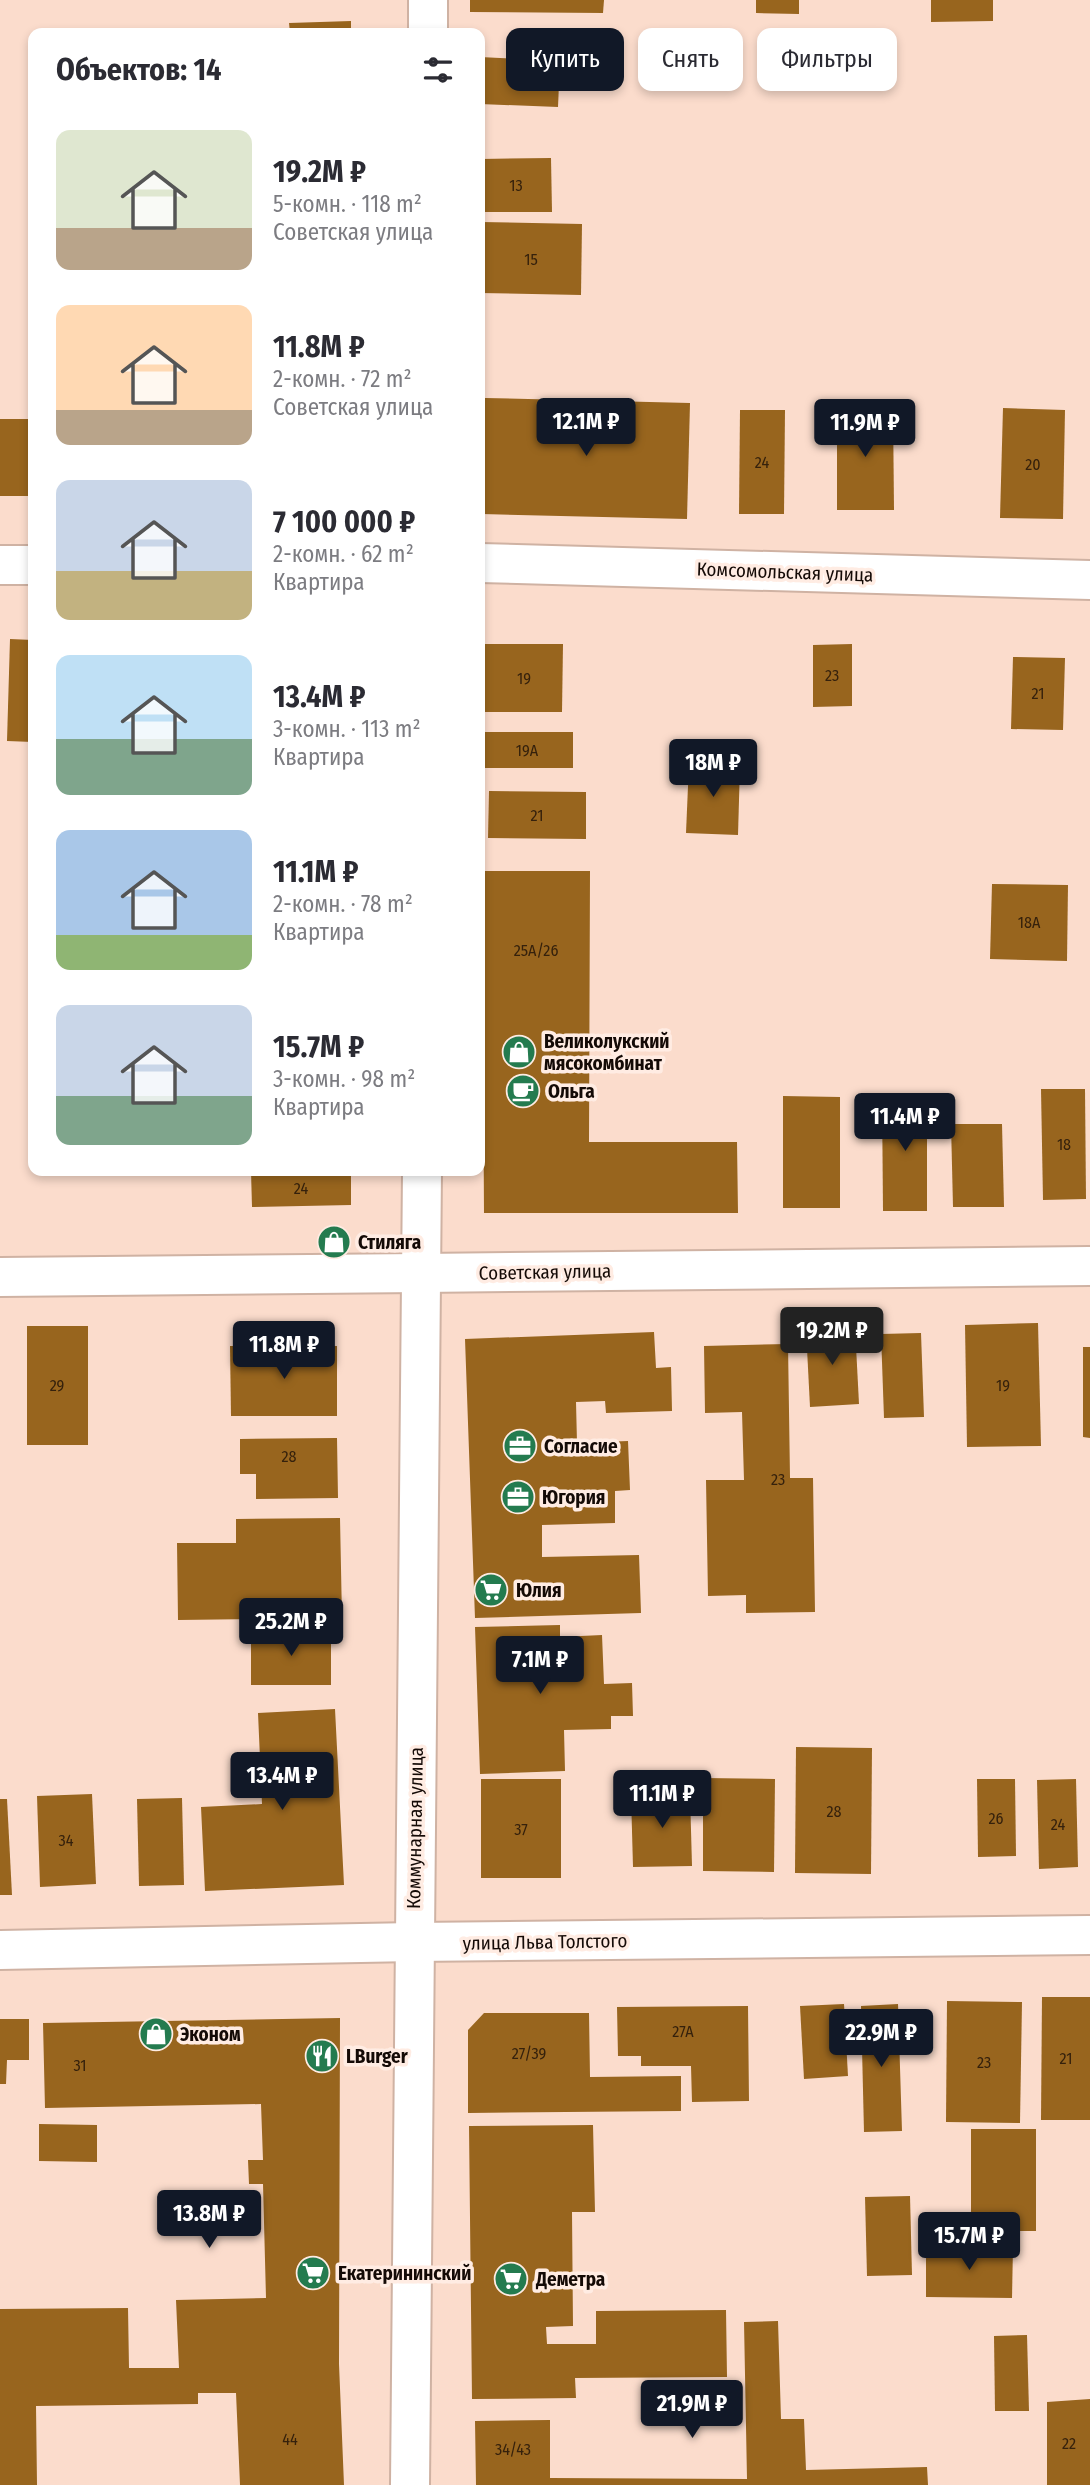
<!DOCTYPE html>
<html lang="ru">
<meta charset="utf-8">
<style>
body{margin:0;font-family:"Fira Sans Condensed",sans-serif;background:#f2f2f3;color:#2b2b33;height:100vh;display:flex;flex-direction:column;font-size:26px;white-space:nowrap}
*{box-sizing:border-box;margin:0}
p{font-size:23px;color:#7c7c81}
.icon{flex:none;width:38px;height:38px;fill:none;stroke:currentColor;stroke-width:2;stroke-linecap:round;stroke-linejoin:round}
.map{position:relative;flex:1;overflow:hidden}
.panel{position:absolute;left:28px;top:28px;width:457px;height:1148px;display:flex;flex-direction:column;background:#fff;border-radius:14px;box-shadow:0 4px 10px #0003}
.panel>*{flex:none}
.top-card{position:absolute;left:506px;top:28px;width:478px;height:63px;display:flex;gap:14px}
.price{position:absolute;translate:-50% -60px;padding:0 16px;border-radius:7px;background:#111827;color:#fff;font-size:23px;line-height:46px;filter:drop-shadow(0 2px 4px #0008)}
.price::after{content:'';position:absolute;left:50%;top:42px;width:21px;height:16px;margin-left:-10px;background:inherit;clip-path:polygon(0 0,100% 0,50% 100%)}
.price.on{background:#222;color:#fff}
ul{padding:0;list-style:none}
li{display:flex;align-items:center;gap:21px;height:175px;padding:0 28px}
li span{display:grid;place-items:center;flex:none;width:196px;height:140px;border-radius:14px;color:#555}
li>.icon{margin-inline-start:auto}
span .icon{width:84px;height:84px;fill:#fffc;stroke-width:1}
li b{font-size:30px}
h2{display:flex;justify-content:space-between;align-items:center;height:84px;padding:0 28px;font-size:30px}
.chip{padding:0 24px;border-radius:14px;background:#fff;box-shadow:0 4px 10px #0003;font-size:24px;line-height:63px}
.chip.on{background:#111827;color:#fff}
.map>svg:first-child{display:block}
</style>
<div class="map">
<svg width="1090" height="2485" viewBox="0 0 1090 2485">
<rect width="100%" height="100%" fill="#fbdccc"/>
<!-- building -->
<g fill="#98651e">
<polygon points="470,0 604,0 603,13 470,12"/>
<polygon points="756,0 799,0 799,14 756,13"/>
<polygon points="931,0 993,0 993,21 931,22"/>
<polygon points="351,21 351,33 290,33 289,23"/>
<polygon points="480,57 560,61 558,107 480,104"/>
<polygon points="551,158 552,212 481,212 481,159"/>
<polygon points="481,222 582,224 581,295 480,293"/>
<polygon points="485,398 690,403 687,519 482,514"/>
<polygon points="837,408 893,408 894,510 837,510"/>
<polygon points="1003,408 1065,410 1063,519 1000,518"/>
<polygon points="740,410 785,410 784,514 739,514"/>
<rect x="0" y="419" width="33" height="77"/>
<polygon points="10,639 33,640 33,742 7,741"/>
<polygon points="485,644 563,644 562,712 485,712"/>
<polygon points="852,644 852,706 813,707 813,645"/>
<polygon points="1013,657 1065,658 1063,730 1011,729"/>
<rect x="482" y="732" width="91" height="36"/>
<polygon points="689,763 740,765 738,835 686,833"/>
<polygon points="489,791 586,792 586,839 488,838"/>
<polygon points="482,871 590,871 589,1142 737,1142 738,1213 484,1213"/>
<polygon points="992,884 1068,885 1067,961 990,959"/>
<polygon points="1041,1089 1085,1089 1086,1199 1043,1200"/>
<polygon points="927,1094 927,1211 883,1211 882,1095"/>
<polygon points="783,1096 840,1097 840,1208 783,1208"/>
<polygon points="951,1124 1002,1124 1004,1207 953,1207"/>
<polygon points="251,1171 351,1171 351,1205 252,1207"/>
<polygon points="1038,1323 1041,1446 967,1447 965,1325"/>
<rect x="27" y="1326" width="61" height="119"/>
<polygon points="855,1327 859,1404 810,1407 806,1329"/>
<polygon points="654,1332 656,1368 671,1367 672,1411 606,1413 605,1401 576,1402 577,1443 628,1441 630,1490 615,1491 615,1523 542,1525 542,1557 639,1555 641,1613 475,1618 465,1339"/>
<polygon points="921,1333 924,1417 884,1418 881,1334"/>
<polygon points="788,1344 790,1478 813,1478 815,1612 746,1613 746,1595 708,1596 706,1480 744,1480 742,1412 705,1413 704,1346"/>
<polygon points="230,1346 337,1346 337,1416 231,1416"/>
<polygon points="1083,1347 1090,1347 1090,1438 1083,1437"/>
<polygon points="337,1438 338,1498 256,1499 256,1474 240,1474 240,1439"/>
<polygon points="340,1518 342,1618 178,1620 177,1543 236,1543 236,1519"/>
<polygon points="560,1625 560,1637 602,1635 604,1684 632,1683 633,1716 611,1716 611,1729 564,1730 565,1771 480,1774 475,1627"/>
<rect x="251" y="1632" width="80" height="53"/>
<polygon points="335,1709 344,1885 205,1891 201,1807 262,1804 258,1713"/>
<polygon points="796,1747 872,1748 871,1874 795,1873"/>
<polygon points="703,1778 775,1779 774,1872 703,1871"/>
<rect x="481" y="1779" width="80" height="99"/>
<polygon points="977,1779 1015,1779 1016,1856 978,1857"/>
<polygon points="1076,1779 1078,1867 1039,1869 1037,1780"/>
<polygon points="92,1794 96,1884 40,1887 37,1796"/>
<polygon points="690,1794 692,1866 633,1867 631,1795"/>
<polygon points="182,1798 184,1885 139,1886 137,1799"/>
<polygon points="0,1799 7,1799 12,1895 0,1895"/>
<polygon points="1042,1997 1090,1997 1090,2120 1041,2120"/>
<polygon points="947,2001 1022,2002 1020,2123 946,2122"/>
<polygon points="844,2004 848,2076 804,2079 800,2006"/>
<polygon points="898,2004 902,2131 864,2132 861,2006"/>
<polygon points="748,2006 749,2101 692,2102 691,2066 641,2066 641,2056 618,2056 617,2007"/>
<polygon points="484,2013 589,2013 590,2077 681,2076 681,2111 468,2113 468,2030"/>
<polygon points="340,2018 339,2364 344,2485 240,2485 236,2393 198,2393 198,2404 36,2406 37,2485 0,2485 0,2309 128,2308 129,2368 179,2368 176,2300 266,2298 263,2184 249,2184 248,2160 263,2160 261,2104 45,2108 43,2023"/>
<polygon points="0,2019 29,2019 29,2060 7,2060 6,2084 0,2084"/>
<polygon points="39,2124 97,2125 97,2162 39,2161"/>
<polygon points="593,2125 595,2212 572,2212 573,2326 546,2327 547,2344 596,2344 596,2311 726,2310 727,2377 575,2378 576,2398 472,2399 469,2126"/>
<rect x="971" y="2129" width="65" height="102"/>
<polygon points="910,2196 912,2275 867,2276 865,2197"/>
<polygon points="926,2246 1013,2246 1012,2298 926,2297"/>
<polygon points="778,2321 781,2419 804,2419 806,2470 927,2467 928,2485 476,2485 475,2421 550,2420 550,2478 747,2479 744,2322"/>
<polygon points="1027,2335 1029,2411 995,2411 994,2336"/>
<polygon points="1090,2399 1090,2485 1047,2485 1047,2402"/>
</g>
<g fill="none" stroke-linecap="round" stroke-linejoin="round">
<defs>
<g id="minor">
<polyline points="480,563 1090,580"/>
<polyline points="0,565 33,565"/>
<polyline points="421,1273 1090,1266"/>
<polyline points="414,1942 1090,1935"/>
</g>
<g id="tertiary">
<polyline points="0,1277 421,1273"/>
<polyline points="0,1950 414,1942"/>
</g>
<g id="secondary">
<polyline points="428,33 428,0"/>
<polyline points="410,2485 422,1171"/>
</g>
</defs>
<!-- minor casing -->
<use href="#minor" stroke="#cfb2a3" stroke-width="42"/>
<!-- tertiary casing -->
<use href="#tertiary" stroke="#cfb2a3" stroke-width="42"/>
<!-- secondary casing -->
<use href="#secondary" stroke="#cfb2a3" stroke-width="42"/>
<!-- minor -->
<use href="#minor" stroke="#fff" stroke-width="38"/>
<!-- tertiary -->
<use href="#tertiary" stroke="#fff" stroke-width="38"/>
<!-- secondary -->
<use href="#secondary" stroke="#fff" stroke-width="38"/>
</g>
<!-- icons -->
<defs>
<symbol id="shop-disc" viewBox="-11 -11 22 22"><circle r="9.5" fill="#247b4f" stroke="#ffece3"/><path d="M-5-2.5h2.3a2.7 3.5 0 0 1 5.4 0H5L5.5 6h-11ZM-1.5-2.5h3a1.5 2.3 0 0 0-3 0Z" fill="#fff"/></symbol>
<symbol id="cafe-disc" viewBox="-11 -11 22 22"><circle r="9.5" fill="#247b4f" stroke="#ffece3"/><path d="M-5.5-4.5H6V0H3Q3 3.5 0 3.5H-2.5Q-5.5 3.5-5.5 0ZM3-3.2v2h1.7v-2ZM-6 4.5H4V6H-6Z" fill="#fff"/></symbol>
<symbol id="office-disc" viewBox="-11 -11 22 22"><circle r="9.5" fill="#247b4f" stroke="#ffece3"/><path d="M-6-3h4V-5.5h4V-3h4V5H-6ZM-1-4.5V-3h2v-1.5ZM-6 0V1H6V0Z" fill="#fff"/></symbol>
<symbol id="supermarket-disc" viewBox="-11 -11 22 22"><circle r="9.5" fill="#247b4f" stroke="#ffece3"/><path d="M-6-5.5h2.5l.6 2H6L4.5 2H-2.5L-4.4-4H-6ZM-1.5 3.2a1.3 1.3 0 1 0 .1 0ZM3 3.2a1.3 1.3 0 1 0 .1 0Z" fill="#fff"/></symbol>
<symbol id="restaurant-disc" viewBox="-11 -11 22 22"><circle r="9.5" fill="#247b4f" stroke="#ffece3"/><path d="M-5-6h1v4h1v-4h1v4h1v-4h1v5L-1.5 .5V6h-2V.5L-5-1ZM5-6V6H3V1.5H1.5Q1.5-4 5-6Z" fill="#fff"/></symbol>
</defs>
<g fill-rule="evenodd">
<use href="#shop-disc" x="500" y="1033" width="38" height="38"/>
<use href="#cafe-disc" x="504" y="1072" width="38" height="38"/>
<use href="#shop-disc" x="315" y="1223" width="38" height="38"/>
<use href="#office-disc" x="501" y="1427" width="38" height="38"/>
<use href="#office-disc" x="499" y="1478" width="38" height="38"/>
<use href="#supermarket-disc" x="472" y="1571" width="38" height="38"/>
<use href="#shop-disc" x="137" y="2015" width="38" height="38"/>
<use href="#restaurant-disc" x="303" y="2037" width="38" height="38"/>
<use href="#supermarket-disc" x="294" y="2254" width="38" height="38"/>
<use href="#supermarket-disc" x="492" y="2260" width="38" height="38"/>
</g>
<g text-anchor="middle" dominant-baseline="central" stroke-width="7" stroke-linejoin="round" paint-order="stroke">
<!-- number labels -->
<g font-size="16" fill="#35210c">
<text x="516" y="185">13</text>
<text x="531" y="259">15</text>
<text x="762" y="462">24</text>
<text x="1033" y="464">20</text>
<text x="832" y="675">23</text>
<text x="524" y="678">19</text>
<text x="1038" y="693">21</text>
<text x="527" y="750">19А</text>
<text x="537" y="815">21</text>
<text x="1029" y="922">18А</text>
<text x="536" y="950">25А/26</text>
<text x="1064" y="1144">18</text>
<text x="301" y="1188">24</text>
<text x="57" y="1385">29</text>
<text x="1003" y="1385">19</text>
<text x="289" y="1456">28</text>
<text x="778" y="1479">23</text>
<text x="834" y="1811">28</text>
<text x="996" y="1818">26</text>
<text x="1058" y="1824">24</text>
<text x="521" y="1829">37</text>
<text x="66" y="1840">34</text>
<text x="683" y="2031">27А</text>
<text x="529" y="2053">27/39</text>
<text x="1066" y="2058">21</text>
<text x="984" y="2062">23</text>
<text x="80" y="2065">31</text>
<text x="290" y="2439">44</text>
<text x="1069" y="2443">22</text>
<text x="513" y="2449">34/43</text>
</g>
<!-- street labels -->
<g font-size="19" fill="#140a06" stroke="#ffece3">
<text transform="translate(785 572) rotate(2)">Комсомольская улица</text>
<text transform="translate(545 1272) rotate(-1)">Советская улица</text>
<text transform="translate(415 1828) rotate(-89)">Коммунарная улица</text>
<text transform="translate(545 1942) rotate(-1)">улица Льва Толстого</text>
</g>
<!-- poi labels -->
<g font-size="19" font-weight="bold" fill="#140a06" stroke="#ffece3" text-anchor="start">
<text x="544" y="1041">Великолукский<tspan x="544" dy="22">мясокомбинат</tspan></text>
<text x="548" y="1091">Ольга</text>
<text x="358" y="1242">Стиляга</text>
<text x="544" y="1446">Согласие</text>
<text x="542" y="1497">Югория</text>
<text x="516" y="1590">Юлия</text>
<text x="180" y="2034">Эконом</text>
<text x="346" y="2056">LBurger</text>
<text x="338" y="2273">Екатерининский</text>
<text x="536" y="2279">Деметра</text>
</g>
</g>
</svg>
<b class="price" style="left:586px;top:458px">12.1M ₽</b>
<b class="price" style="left:865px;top:459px">11.9M ₽</b>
<b class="price" style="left:713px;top:799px">18M ₽</b>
<b class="price" style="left:905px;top:1153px">11.4M ₽</b>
<b class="price on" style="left:832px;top:1367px">19.2M ₽</b>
<b class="price" style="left:284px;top:1381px">11.8M ₽</b>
<b class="price" style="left:291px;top:1658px">25.2M ₽</b>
<b class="price" style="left:540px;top:1696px">7.1M ₽</b>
<b class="price" style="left:282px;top:1812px">13.4M ₽</b>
<b class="price" style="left:662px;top:1830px">11.1M ₽</b>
<b class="price" style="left:881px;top:2069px">22.9M ₽</b>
<b class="price" style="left:209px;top:2250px">13.8M ₽</b>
<b class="price" style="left:969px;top:2272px">15.7M ₽</b>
<b class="price" style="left:692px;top:2440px">21.9M ₽</b>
<div class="top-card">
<a class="chip on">Купить</a>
<a class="chip">Снять</a>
<a class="chip">Фильтры</a>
</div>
<section class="panel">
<h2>Объектов: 14<svg class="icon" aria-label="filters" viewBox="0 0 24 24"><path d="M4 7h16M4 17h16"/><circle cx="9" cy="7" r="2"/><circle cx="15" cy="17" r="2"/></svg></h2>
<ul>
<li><span style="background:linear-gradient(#dfe7d0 70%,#b9a48a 0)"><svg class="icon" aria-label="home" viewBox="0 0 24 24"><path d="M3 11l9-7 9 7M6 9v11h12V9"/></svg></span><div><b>19.2M ₽</b><p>5-комн. · 118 m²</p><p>Советская улица</p></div></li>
<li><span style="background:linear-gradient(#ffd9b3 75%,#b9a48a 0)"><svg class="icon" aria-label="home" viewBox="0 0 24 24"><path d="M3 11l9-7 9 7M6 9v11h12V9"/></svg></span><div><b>11.8M ₽</b><p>2-комн. · 72 m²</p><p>Советская улица</p></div></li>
<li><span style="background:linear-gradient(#c9d6e8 65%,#c2b280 0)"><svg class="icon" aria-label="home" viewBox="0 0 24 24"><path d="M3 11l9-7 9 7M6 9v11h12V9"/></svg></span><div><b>7 100 000 ₽</b><p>2-комн. · 62 m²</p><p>Квартира</p></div></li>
<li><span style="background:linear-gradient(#bfe0f5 60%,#7fa58c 0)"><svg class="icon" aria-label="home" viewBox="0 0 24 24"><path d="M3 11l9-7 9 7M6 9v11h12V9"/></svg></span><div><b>13.4M ₽</b><p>3-комн. · 113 m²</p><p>Квартира</p></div></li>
<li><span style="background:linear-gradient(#a9c7e8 75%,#8fb573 0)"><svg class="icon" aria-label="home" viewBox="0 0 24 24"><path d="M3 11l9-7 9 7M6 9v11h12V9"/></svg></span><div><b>11.1M ₽</b><p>2-комн. · 78 m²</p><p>Квартира</p></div></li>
<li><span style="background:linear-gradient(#c9d6e8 65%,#7fa58c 0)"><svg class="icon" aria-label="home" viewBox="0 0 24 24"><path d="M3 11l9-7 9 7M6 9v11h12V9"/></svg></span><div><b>15.7M ₽</b><p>3-комн. · 98 m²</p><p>Квартира</p></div></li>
</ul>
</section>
</div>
